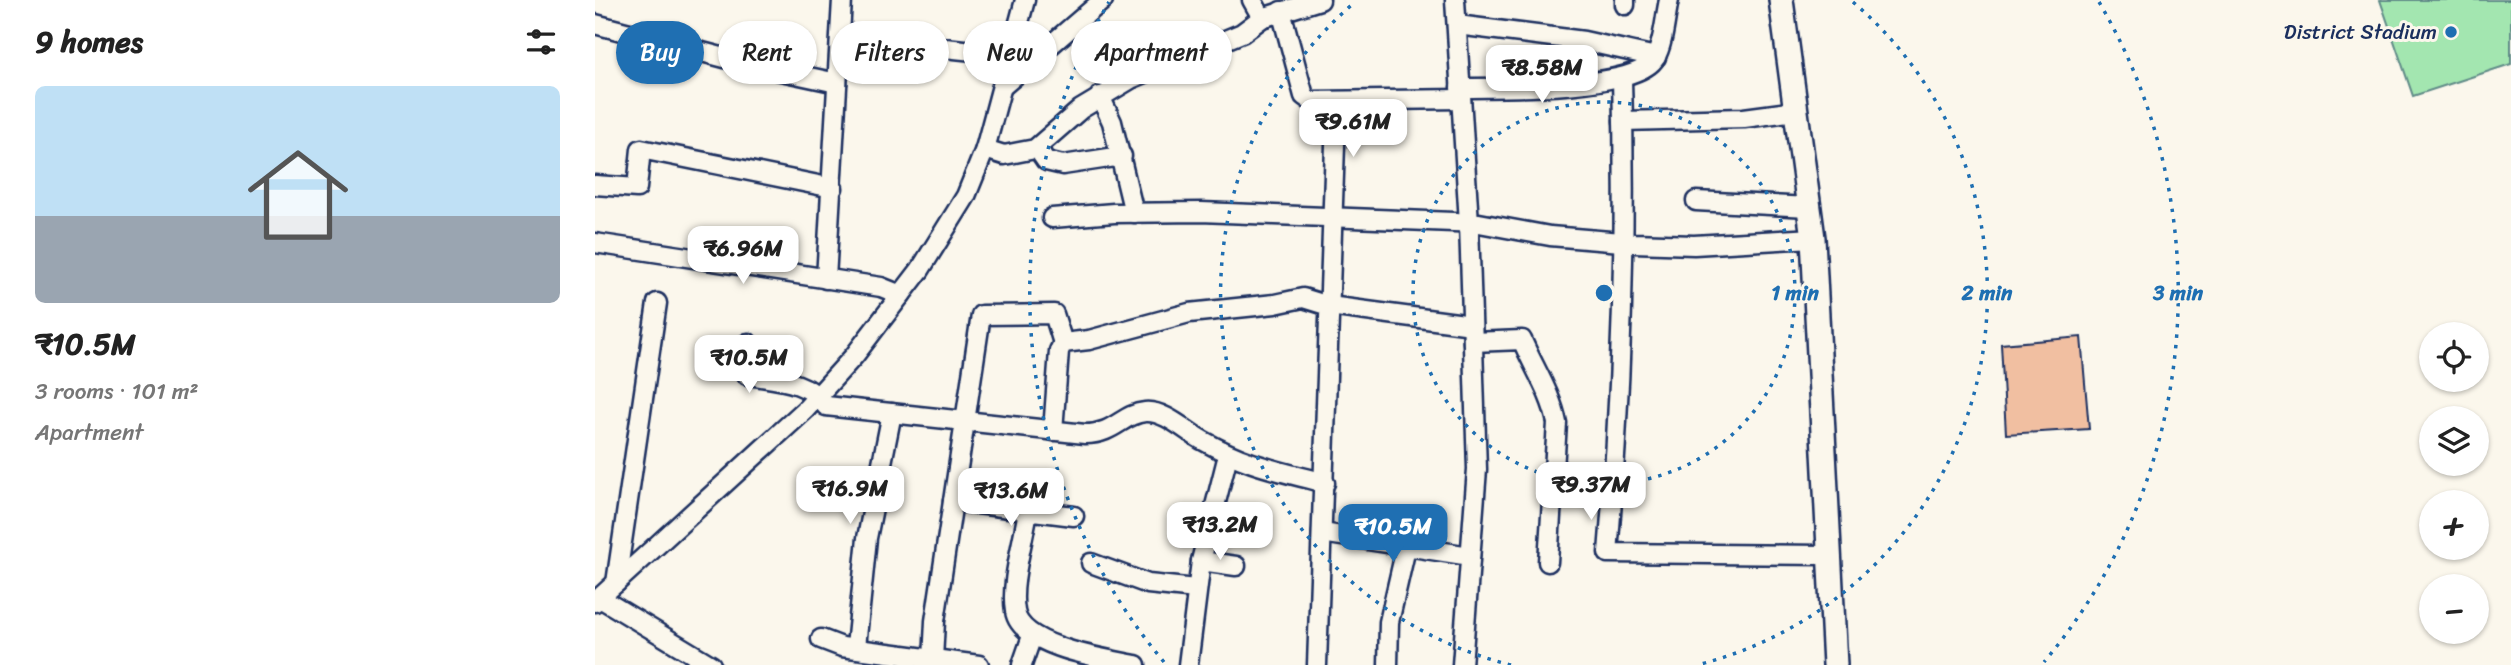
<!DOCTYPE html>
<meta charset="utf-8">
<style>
body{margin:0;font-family:Sriracha,sans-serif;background:#f2f2f2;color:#222;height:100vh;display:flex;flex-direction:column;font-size:26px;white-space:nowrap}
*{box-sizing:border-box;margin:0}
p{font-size:23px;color:#767676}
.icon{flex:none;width:38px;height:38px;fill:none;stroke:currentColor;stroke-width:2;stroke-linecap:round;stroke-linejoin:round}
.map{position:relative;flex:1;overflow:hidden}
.sheet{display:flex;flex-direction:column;background:#fff;width:595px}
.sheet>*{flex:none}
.hud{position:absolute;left:21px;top:21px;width:665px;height:63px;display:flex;gap:14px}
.buttons{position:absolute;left:1824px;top:322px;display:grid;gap:14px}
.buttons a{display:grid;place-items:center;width:70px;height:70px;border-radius:50%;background:#fff;box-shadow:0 2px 5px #0004;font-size:35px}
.price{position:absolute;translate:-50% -60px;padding:0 16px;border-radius:14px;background:#fff;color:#222;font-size:23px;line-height:46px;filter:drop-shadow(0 2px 4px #0008)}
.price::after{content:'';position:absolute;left:50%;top:42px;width:21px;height:16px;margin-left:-10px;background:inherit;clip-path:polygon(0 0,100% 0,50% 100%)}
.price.on{background:#1f6fb2;color:#fff}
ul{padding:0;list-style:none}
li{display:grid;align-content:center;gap:14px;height:371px;padding:0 35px}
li+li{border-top:2px solid #e0e0e0}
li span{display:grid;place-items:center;height:217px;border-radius:10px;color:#555}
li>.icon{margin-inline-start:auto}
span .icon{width:126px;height:126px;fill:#fffc;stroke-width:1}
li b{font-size:30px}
h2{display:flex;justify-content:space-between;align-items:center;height:84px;padding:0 35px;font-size:30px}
.pill{padding:0 24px;border-radius:32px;background:#fff;box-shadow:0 2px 5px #0004;font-size:24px;line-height:63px}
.pill.on{background:#1f6fb2;color:#fff}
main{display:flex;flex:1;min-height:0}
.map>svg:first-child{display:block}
</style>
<main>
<section class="sheet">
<h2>9 homes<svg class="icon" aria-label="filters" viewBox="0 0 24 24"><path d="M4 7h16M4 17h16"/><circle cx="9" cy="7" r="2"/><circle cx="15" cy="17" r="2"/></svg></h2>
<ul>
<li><span style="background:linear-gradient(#bfe0f5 60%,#9aa5b1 0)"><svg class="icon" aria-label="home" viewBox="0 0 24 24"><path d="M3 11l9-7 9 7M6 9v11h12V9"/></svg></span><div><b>₹10.5M</b><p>3 rooms · 101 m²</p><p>Apartment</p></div></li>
</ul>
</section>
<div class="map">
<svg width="1916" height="665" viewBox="0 0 1916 665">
<rect width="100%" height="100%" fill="#fbf7ec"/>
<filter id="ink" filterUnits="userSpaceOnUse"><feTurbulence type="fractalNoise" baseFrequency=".0143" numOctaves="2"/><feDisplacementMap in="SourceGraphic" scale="14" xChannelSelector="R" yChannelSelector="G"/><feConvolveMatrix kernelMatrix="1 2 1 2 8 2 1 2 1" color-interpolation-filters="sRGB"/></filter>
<g filter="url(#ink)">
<!-- green -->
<polygon fill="#a3e6b0" stroke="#5f8a87" stroke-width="2" points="1785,0 1916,0 1916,64 1818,96"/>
<!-- building -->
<polygon fill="#f1bfa1" stroke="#1b2f5e" stroke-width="2" points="1486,337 1494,429 1411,434 1406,344"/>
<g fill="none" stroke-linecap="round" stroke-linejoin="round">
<defs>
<g id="minor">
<polyline points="657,0 667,18"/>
<polyline points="860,0 874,223 882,469 867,665"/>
<polyline points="1030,0 1030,5"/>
<polyline points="686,11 709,96 716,101 866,99"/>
<polyline points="0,24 149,63 242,83"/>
<polyline points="862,25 989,41 1061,57"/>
<polyline points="246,37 416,55"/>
<path d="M1027,79C1032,237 1026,395 1013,553L1232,555"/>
<polyline points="408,86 508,0"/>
<path d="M865,88C902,88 1042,90 1060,58C1069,43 1070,17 1074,0"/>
<polyline points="505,96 517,122 539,213"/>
<polyline points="1028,121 1149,118 1201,111"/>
<polyline points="442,148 451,161 468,165 527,156"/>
<polyline points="390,149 409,155 440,149 486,109 536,79 647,33 667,18 725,0"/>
<polyline points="0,185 42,188 46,149 238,188"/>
<polyline points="1101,201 1214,207"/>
<polyline points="457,218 519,213 606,212 884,223 955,236 1039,243 1099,245 1218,238"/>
<polyline points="0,243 286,287 306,295"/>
<polyline points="231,279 247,0"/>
<path d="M878,342L927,340C939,368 956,393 962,423L953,562"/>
<path d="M153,343L152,375C181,380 214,380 231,406L490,434C520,434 527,414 550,412C569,410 592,432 607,440C653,466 681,470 730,483"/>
<polyline points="458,431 464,351 468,343 494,340 594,313 680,304 708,298 734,306 877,325"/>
<polyline points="358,501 479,516"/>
<path d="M433,510C429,539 415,583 420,611C425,647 511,659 541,665"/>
<polyline points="727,533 875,556"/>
<polyline points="606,561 641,566"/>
<polyline points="496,563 553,584 601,589"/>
<polyline points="21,583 62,303"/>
<polyline points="5,598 116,665"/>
<polyline points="0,602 211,409 259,356 325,270 371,196 390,149 430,0"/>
<polyline points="226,639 247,647 384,665"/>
<polyline points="261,647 272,538 297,413"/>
<polyline points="338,660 340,621 386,315 459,314 468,343"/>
<polyline points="427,665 437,636"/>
<polyline points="593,665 606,561 633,455"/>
<polyline points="722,665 740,145 737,103"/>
<polyline points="793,665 794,622 811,548"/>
</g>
<polyline id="major" points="1186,0 1218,238 1240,665"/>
</defs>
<!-- minor casing -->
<use href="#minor" stroke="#1b2f5e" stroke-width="23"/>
<!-- major casing -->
<use href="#major" stroke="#1b2f5e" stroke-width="28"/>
<!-- minor -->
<use href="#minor" stroke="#fbf7ec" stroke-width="18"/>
<!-- major -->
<use href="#major" stroke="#fbf7ec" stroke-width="23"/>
</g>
</g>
<!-- distance rings -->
<g fill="none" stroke="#1f6fb2" stroke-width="3.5" stroke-dasharray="3.5 7">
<circle cx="1009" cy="293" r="191"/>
<path d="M916 665A383 383 0 0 1 760 2M1258 2A383 383 0 0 1 1102 665"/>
<path d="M569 662A574 574 0 0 1 514 2M1504 2A574 574 0 0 1 1449 662"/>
</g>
<!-- markers -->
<circle fill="#1f6fb2" stroke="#fbf7ec" stroke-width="2.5" cx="1856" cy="32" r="7"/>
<g text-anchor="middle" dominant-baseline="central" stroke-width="6" stroke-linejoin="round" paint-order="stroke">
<!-- poi labels -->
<g font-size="21" fill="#1b2f5e" stroke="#fbf7ec" text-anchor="end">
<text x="1842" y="32">District Stadium</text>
</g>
</g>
<circle cx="1009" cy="293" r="10" fill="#1f6fb2" stroke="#fbf7ec" stroke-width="3.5"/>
<g font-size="21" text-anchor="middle" font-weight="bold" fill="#1f6fb2" stroke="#fbf7ec" stroke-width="6" stroke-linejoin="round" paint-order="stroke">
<text x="1200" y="300">1 min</text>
<text x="1392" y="300">2 min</text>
<text x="1583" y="300">3 min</text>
</g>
</svg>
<div class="buttons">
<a><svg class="icon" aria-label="locate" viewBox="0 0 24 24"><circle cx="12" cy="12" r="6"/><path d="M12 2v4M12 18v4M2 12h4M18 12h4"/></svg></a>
<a><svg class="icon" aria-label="layers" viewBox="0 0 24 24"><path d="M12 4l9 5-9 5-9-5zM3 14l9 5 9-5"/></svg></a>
<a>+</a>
<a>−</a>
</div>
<b class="price" style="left:947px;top:105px">₹8.58M</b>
<b class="price" style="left:758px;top:159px">₹9.61M</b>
<b class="price" style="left:148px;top:286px">₹6.96M</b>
<b class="price" style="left:154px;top:395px">₹10.5M</b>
<b class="price" style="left:996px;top:522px">₹9.37M</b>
<b class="price" style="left:255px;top:526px">₹16.9M</b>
<b class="price" style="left:416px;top:528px">₹13.6M</b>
<b class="price" style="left:625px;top:562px">₹13.2M</b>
<b class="price on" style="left:798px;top:564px">₹10.5M</b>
<div class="hud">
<a class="pill on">Buy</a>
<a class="pill">Rent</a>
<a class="pill">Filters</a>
<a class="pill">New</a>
<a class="pill">Apartment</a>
</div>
</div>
</main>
